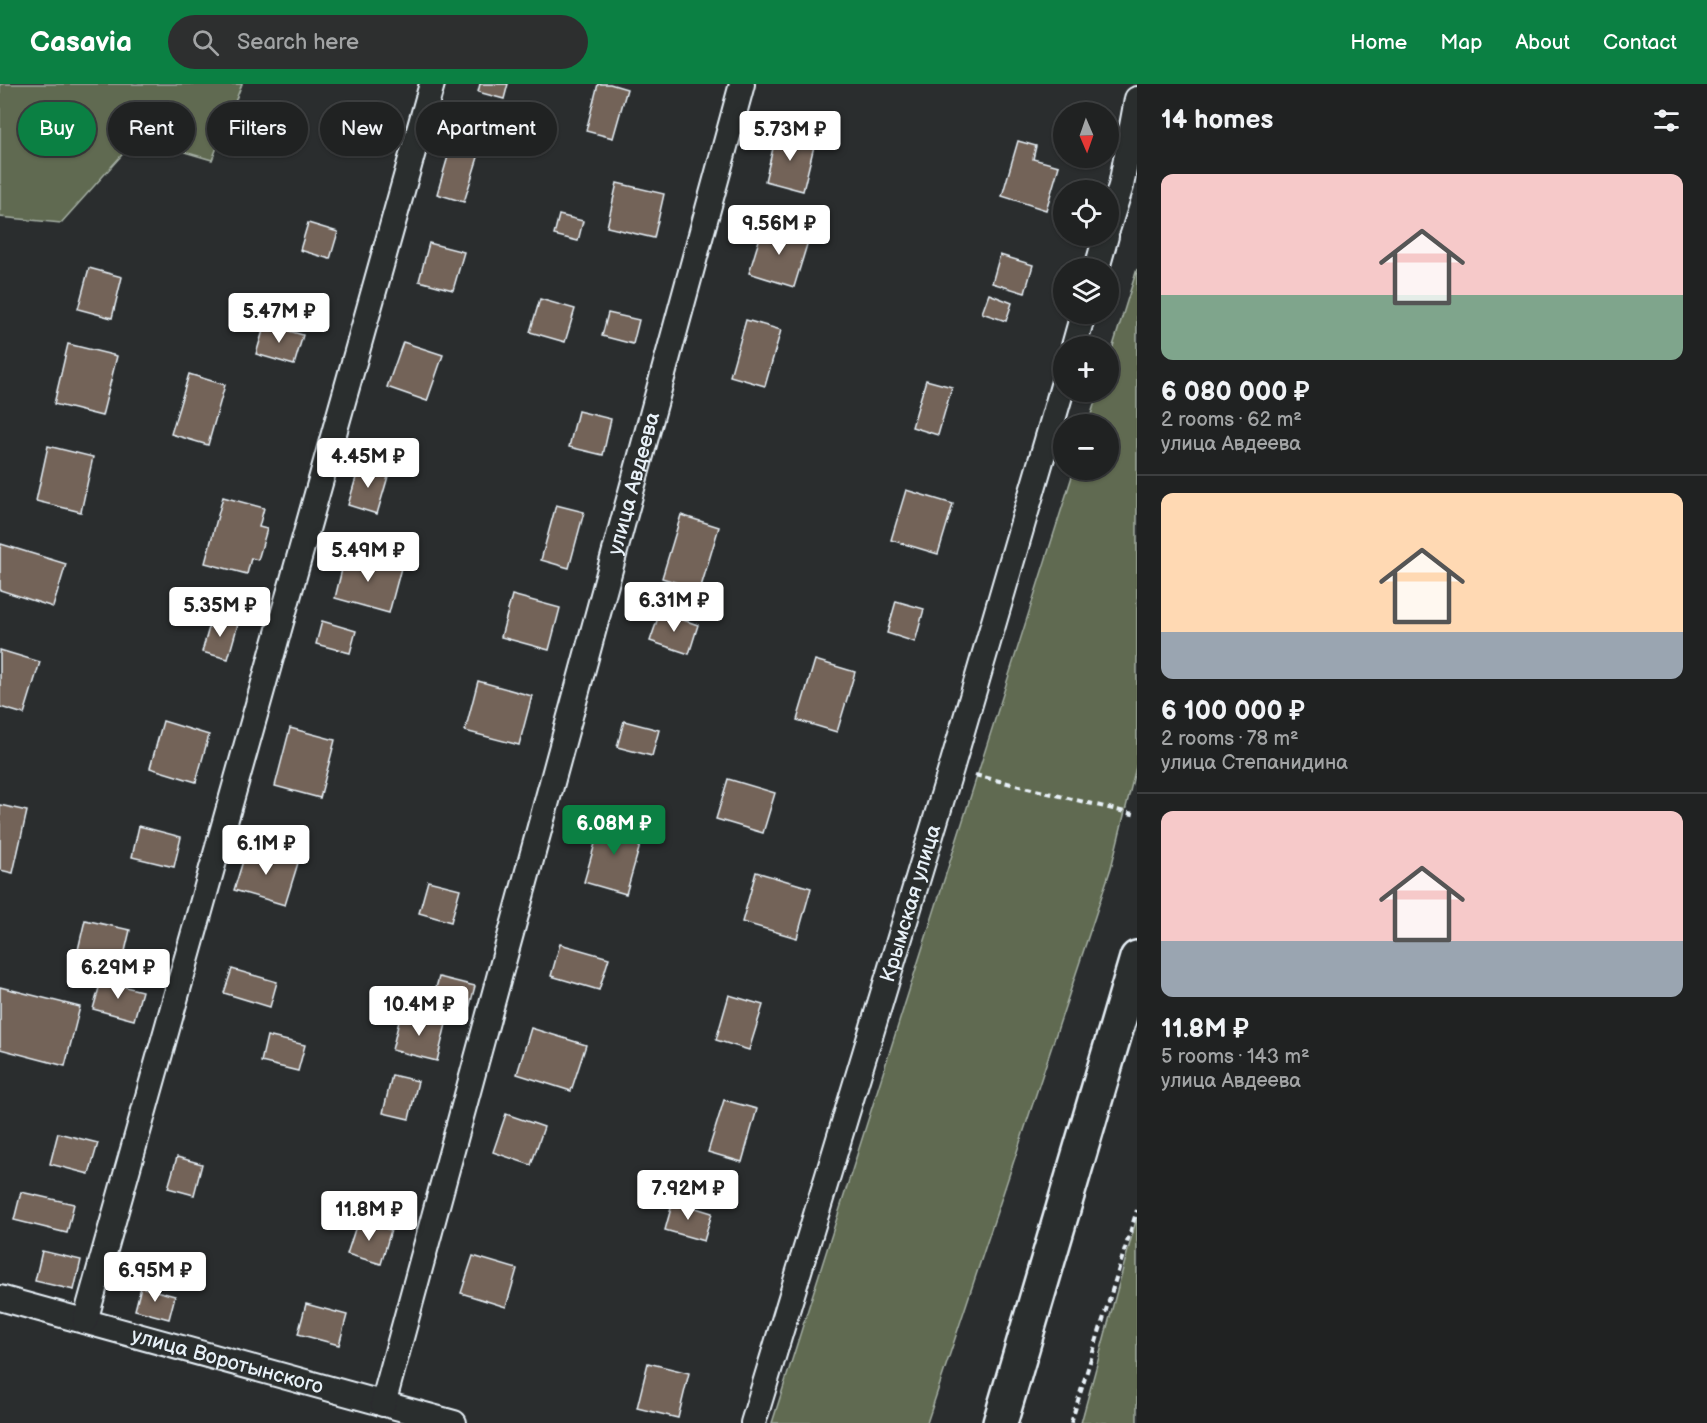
<!DOCTYPE html>
<meta charset="utf-8">
<style>
body{margin:0;font-family:"Balsamiq Sans",sans-serif;background:#2d2f2f;color:#f1f3f6;height:100vh;display:flex;flex-direction:column;font-size:22px;white-space:nowrap}
*{box-sizing:border-box;margin:0}
p{font-size:20px;color:#a2a4a5}
.icon{flex:none;width:33px;height:33px;fill:none;stroke:currentColor;stroke-width:2;stroke-linecap:round;stroke-linejoin:round}
.map{position:relative;flex:1;overflow:hidden}
.drawer{display:flex;flex-direction:column;background:#202222;width:570px}
.drawer>*{flex:none}
.banner{position:absolute;left:18px;top:18px;width:570px;height:54px;display:flex;gap:12px}
.needle{width:39px;rotate:178deg}
.controls{position:absolute;left:1053px;top:18px;display:grid;gap:12px}
.controls a{display:grid;place-items:center;width:66px;height:66px;border-radius:50%;background:#202222;box-shadow:0 2px 4px #0004,0 0 0 2px #3d3f40;font-size:30px}
.price{position:absolute;translate:-50% -51px;padding:0 14px;border-radius:6px;background:#fff;color:#222;font-size:20px;line-height:39px;filter:drop-shadow(0 2px 3px #0008)}
.price::after{content:'';position:absolute;left:50%;top:36px;width:18px;height:14px;margin-left:-9px;background:inherit;clip-path:polygon(0 0,100% 0,50% 100%)}
.price.active{background:#0b8043;color:#fff}
ul{padding:0;list-style:none}
li{display:grid;align-content:center;gap:12px;height:318px;padding:0 24px}
li+li{border-top:2px solid #3d3f40}
li span{display:grid;place-items:center;height:186px;border-radius:12px;color:#555}
li>.icon{margin-inline-start:auto}
span .icon{width:108px;height:108px;fill:#fffc;stroke-width:1}
li b{font-size:26px}
h2{display:flex;justify-content:space-between;align-items:center;height:72px;padding:0 24px;font-size:26px}
.chip{padding:0 21px;border-radius:27px;background:#202222;box-shadow:0 2px 4px #0004,0 0 0 2px #3d3f40;font-size:21px;line-height:54px}
.chip.active{background:#0b8043;color:#fff}
header{display:flex;align-items:center;gap:36px;box-sizing:border-box;height:84px;padding:0 30px;background:#0b8043;color:#fff}
header strong{font-size:28px}
nav{display:flex;gap:33px;margin-inline-start:auto;font-size:21px}
.search{width:420px;height:54px;background:#2d2f2f;display:flex;align-items:center;gap:15px;box-sizing:border-box;padding:0 21px;border-radius:33px;color:#a2a4a5;font-size:22px}
main{display:flex;flex:1;min-height:0}
.map>svg:first-child{display:block}
</style>
<header>
<strong>Casavia</strong>
<div class="search"><svg class="icon" aria-label="search" viewBox="0 0 24 24"><circle cx="10" cy="10" r="6"/><path d="M15 15l6 6"/></svg>Search here</div>
<nav><a>Home</a><a>Map</a><a>About</a><a>Contact</a></nav>
</header>
<main>
<div class="map">
<svg width="1137" height="1339" viewBox="0 0 1137 1339">
<rect width="100%" height="100%" fill="#2a2d2e"/>
<filter id="ink" filterUnits="userSpaceOnUse"><feTurbulence type="fractalNoise" baseFrequency=".0167" numOctaves="2"/><feDisplacementMap in="SourceGraphic" scale="12" xChannelSelector="R" yChannelSelector="G"/><feConvolveMatrix kernelMatrix="1 2 1 2 8 2 1 2 1" color-interpolation-filters="sRGB"/></filter>
<g filter="url(#ink)">
<!-- green -->
<g fill="#616b51" stroke="#a4aea4" stroke-width="1.5">
<polygon points="0,0 242,0 212,76 137,54 61,139 0,133"/>
<polygon points="1137,185 1137,679 1111,784 927,1339 772,1339 1074,386 1108,386 1108,340 1088,340 1098,308 1108,308 1109,275"/>
<polygon points="1137,1133 1137,1339 1081,1339"/>
</g>
<!-- building -->
<g fill="#736459" stroke="#e8f1f8" stroke-width="1.5">
<polygon points="480,0 508,0 504,15 478,8"/>
<polygon points="598,0 610,0 627,5 613,54 586,47"/>
<polygon points="456,45 484,54 464,118 437,110"/>
<polygon points="777,48 815,58 803,107 765,97"/>
<polygon points="1018,57 1036,62 1033,75 1059,82 1046,126 1002,112"/>
<polygon points="617,99 664,110 654,154 607,143"/>
<polygon points="559,131 583,137 578,157 554,151"/>
<polygon points="308,139 338,148 330,175 300,166"/>
<polygon points="764,140 809,154 794,203 749,189"/>
<polygon points="429,159 464,168 453,206 419,197"/>
<polygon points="1000,171 1033,181 1025,209 992,199"/>
<polygon points="89,184 122,193 112,234 78,225"/>
<polygon points="989,210 1012,219 1006,237 982,229"/>
<polygon points="540,215 575,225 565,258 530,248"/>
<polygon points="608,229 639,236 633,260 602,252"/>
<polygon points="746,236 781,246 765,302 730,292"/>
<polygon points="265,240 303,251 294,281 256,270"/>
<polygon points="403,258 443,271 427,317 387,303"/>
<polygon points="68,260 117,272 102,332 54,320"/>
<polygon points="189,290 225,301 208,361 171,350"/>
<polygon points="926,296 952,303 938,351 912,343"/>
<polygon points="578,327 611,335 603,371 569,363"/>
<polygon points="48,362 93,373 81,428 36,417"/>
<polygon points="360,380 389,389 377,430 348,421"/>
<polygon points="906,406 953,420 938,470 891,456"/>
<polygon points="223,413 264,424 259,443 267,445 258,476 251,474 247,490 205,479"/>
<polygon points="556,421 584,428 569,484 541,476"/>
<polygon points="681,431 719,443 700,506 662,494"/>
<polygon points="1,460 66,480 53,523 0,506 0,465"/>
<polygon points="346,469 401,484 389,529 335,514"/>
<polygon points="512,511 560,524 549,566 501,553"/>
<polygon points="896,517 924,525 915,558 887,549"/>
<polygon points="660,528 698,541 689,570 650,557"/>
<polygon points="212,533 238,540 228,575 202,568"/>
<polygon points="322,537 356,547 350,569 316,560"/>
<polygon points="0,566 40,578 24,630 0,623"/>
<polygon points="815,576 855,588 837,648 797,636"/>
<polygon points="478,597 532,612 519,661 465,647"/>
<polygon points="163,637 209,651 196,698 150,684"/>
<polygon points="624,637 659,646 652,672 617,663"/>
<polygon points="290,644 335,656 320,714 275,702"/>
<polygon points="728,695 775,709 763,749 716,735"/>
<polygon points="0,721 27,727 13,789 0,786"/>
<polygon points="602,735 644,747 626,810 584,798"/>
<polygon points="139,742 181,753 174,783 132,773"/>
<polygon points="247,764 298,779 285,821 234,806"/>
<polygon points="756,788 811,804 797,854 742,838"/>
<polygon points="428,797 460,805 451,838 419,829"/>
<polygon points="85,836 130,846 123,876 78,866"/>
<polygon points="560,860 609,874 599,906 551,892"/>
<polygon points="232,885 277,898 270,923 224,909"/>
<polygon points="439,893 475,902 469,925 433,915"/>
<polygon points="101,897 142,907 134,936 93,925"/>
<polygon points="0,903 80,923 65,982 0,965"/>
<polygon points="729,911 763,921 749,966 716,956"/>
<polygon points="401,929 446,940 437,977 392,966"/>
<polygon points="531,944 586,961 571,1007 517,990"/>
<polygon points="267,952 305,961 298,987 261,978"/>
<polygon points="392,991 418,997 409,1035 383,1029"/>
<polygon points="724,1016 757,1025 742,1078 708,1068"/>
<polygon points="506,1030 544,1043 531,1081 493,1068"/>
<polygon points="58,1049 98,1059 89,1090 50,1080"/>
<polygon points="177,1073 202,1080 194,1111 168,1104"/>
<polygon points="21,1108 74,1120 67,1149 14,1136"/>
<polygon points="673,1117 712,1129 704,1157 665,1146"/>
<polygon points="358,1136 391,1146 381,1180 347,1170"/>
<polygon points="42,1167 81,1176 74,1206 35,1197"/>
<polygon points="473,1172 517,1185 506,1223 461,1209"/>
<polygon points="141,1203 175,1212 169,1235 135,1226"/>
<polygon points="306,1220 347,1231 339,1261 298,1250"/>
<polygon points="648,1279 689,1289 678,1334 637,1324"/>
</g>
<g fill="none" stroke-linecap="round" stroke-linejoin="round">
<defs>
<g id="minor">
<polyline points="1108,143 1121,102 1137,15"/>
<polyline points="1097,184 1106,152"/>
<polyline points="1074,262 1083,230"/>
<path id="s1" d="M0,1214L454,1339"/>
<polyline points="85,1237 432,0"/>
<path id="s2" d="M383,1320L742,0"/>
<path id="s3" d="M753,1339L951,685L1064,298"/>
</g>
<polyline id="primary" points="1000,1339 1137,874"/>
</defs>
<!-- minor casing -->
<use href="#minor" stroke="#e8f1f8" stroke-width="28"/>
<!-- primary casing -->
<use href="#primary" stroke="#e8f1f8" stroke-width="38"/>
<!-- path -->
<g stroke="#e8f1f8" stroke-width="4" stroke-dasharray="6 4.5" stroke-linecap="butt">
<polyline points="975,691 1137,731"/>
<polyline points="1071,1339 1137,1126"/>
</g>
<!-- minor -->
<use href="#minor" stroke="#2a2d2e" stroke-width="24"/>
<!-- primary -->
<use href="#primary" stroke="#2a2d2e" stroke-width="33"/>
</g>
</g>
<g text-anchor="middle" dominant-baseline="central" stroke-width="6" stroke-linejoin="round" paint-order="stroke">
<!-- street labels -->
<g font-size="21" fill="#e8f1f8" stroke="#2a2d2e">
<text stroke="none"><textPath href="#s2" startOffset="954">улица Авдеева</textPath></text>
<text stroke="none"><textPath href="#s3" startOffset="543">Крымская улица</textPath></text>
<text stroke="none"><textPath href="#s1" startOffset="236">улица Воротынского</textPath></text>
</g>
</g>
</svg>
<div class="controls">
<a><svg class="needle" viewBox="-14 -14 28 28"><path d="M0-13l5 13h-10z" fill="#e53935"/><path d="M0 13l5-13h-10z" fill="#a2a4a5"/></svg></a>
<a><svg class="icon" aria-label="locate" viewBox="0 0 24 24"><circle cx="12" cy="12" r="6"/><path d="M12 2v4M12 18v4M2 12h4M18 12h4"/></svg></a>
<a><svg class="icon" aria-label="layers" viewBox="0 0 24 24"><path d="M12 4l9 5-9 5-9-5zM3 14l9 5 9-5"/></svg></a>
<a>+</a>
<a>−</a>
</div>
<b class="price" style="left:790px;top:78px">5.73M ₽</b>
<b class="price" style="left:779px;top:172px">9.56M ₽</b>
<b class="price" style="left:279px;top:260px">5.47M ₽</b>
<b class="price" style="left:368px;top:405px">4.45M ₽</b>
<b class="price" style="left:368px;top:499px">5.49M ₽</b>
<b class="price" style="left:674px;top:549px">6.31M ₽</b>
<b class="price" style="left:220px;top:554px">5.35M ₽</b>
<b class="price active" style="left:614px;top:772px">6.08M ₽</b>
<b class="price" style="left:266px;top:792px">6.1M ₽</b>
<b class="price" style="left:118px;top:916px">6.29M ₽</b>
<b class="price" style="left:419px;top:953px">10.4M ₽</b>
<b class="price" style="left:688px;top:1137px">7.92M ₽</b>
<b class="price" style="left:369px;top:1158px">11.8M ₽</b>
<b class="price" style="left:155px;top:1219px">6.95M ₽</b>
<div class="banner">
<a class="chip active">Buy</a>
<a class="chip">Rent</a>
<a class="chip">Filters</a>
<a class="chip">New</a>
<a class="chip">Apartment</a>
</div>
</div>
<section class="drawer">
<h2>14 homes<svg class="icon" aria-label="filters" viewBox="0 0 24 24"><path d="M4 7h16M4 17h16"/><circle cx="9" cy="7" r="2"/><circle cx="15" cy="17" r="2"/></svg></h2>
<ul>
<li><span style="background:linear-gradient(#f6c9c9 65%,#7fa58c 0)"><svg class="icon" aria-label="home" viewBox="0 0 24 24"><path d="M3 11l9-7 9 7M6 9v11h12V9"/></svg></span><div><b>6 080 000 ₽</b><p>2 rooms · 62 m²</p><p>улица Авдеева</p></div></li>
<li><span style="background:linear-gradient(#ffd9b3 75%,#9aa5b1 0)"><svg class="icon" aria-label="home" viewBox="0 0 24 24"><path d="M3 11l9-7 9 7M6 9v11h12V9"/></svg></span><div><b>6 100 000 ₽</b><p>2 rooms · 78 m²</p><p>улица Степанидина</p></div></li>
<li><span style="background:linear-gradient(#f6c9c9 70%,#9aa5b1 0)"><svg class="icon" aria-label="home" viewBox="0 0 24 24"><path d="M3 11l9-7 9 7M6 9v11h12V9"/></svg></span><div><b>11.8M ₽</b><p>5 rooms · 143 m²</p><p>улица Авдеева</p></div></li>
</ul>
</section>
</main>
